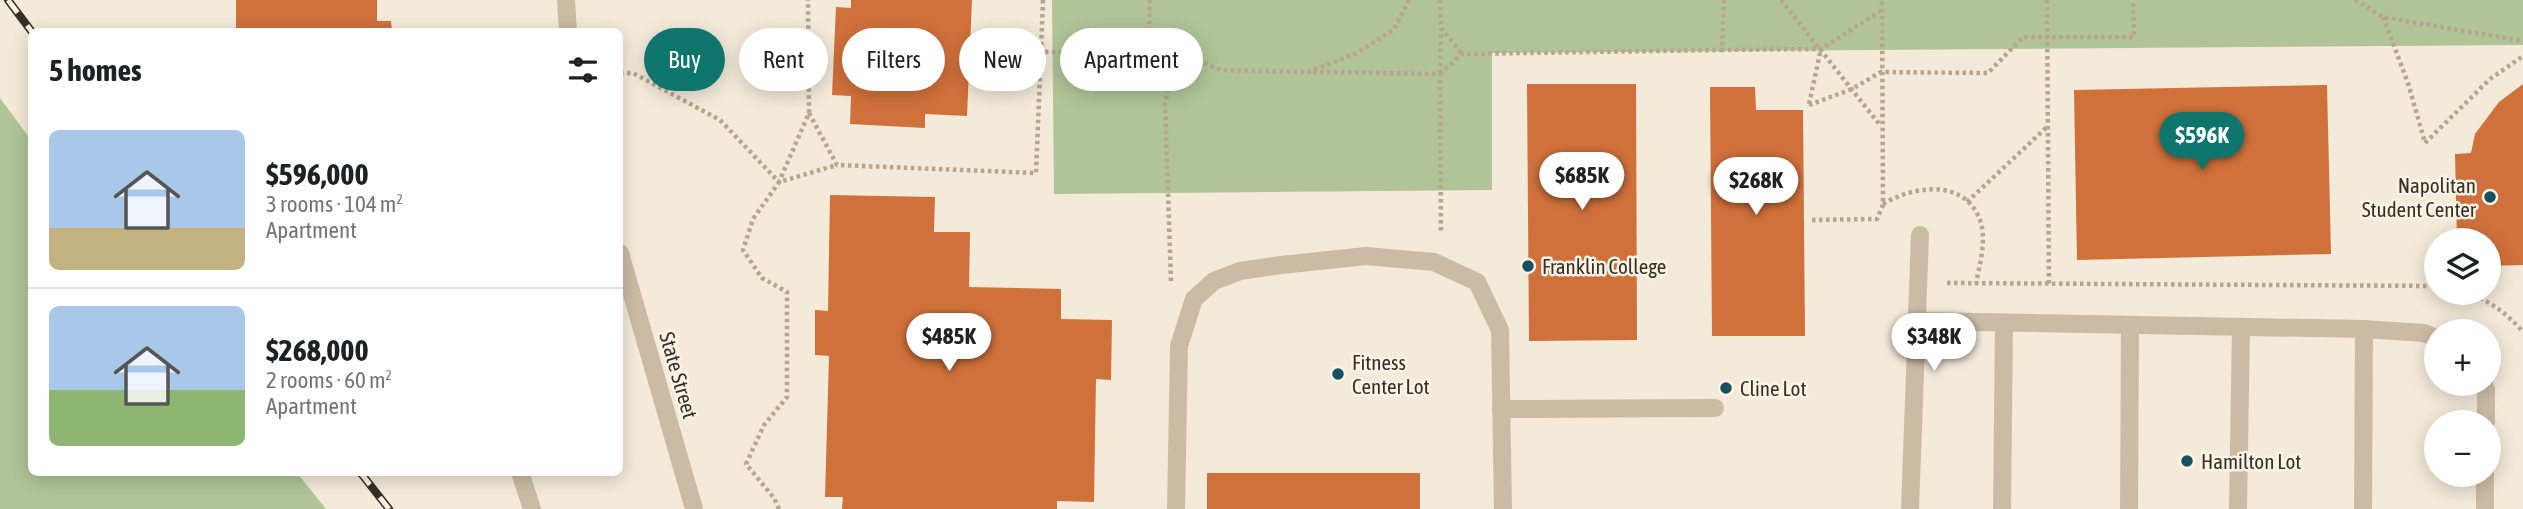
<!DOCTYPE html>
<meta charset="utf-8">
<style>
body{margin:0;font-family:"Asap Condensed",sans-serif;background:#f6f6f6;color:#202124;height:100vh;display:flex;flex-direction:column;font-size:26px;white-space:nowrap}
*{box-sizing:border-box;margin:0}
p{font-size:23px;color:#757577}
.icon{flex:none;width:38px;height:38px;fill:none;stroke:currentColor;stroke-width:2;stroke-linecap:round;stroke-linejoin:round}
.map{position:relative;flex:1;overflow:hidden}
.side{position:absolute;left:28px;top:28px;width:595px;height:448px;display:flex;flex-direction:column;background:#fff;border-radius:10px;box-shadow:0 4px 18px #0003}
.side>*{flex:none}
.hud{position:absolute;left:644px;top:28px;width:665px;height:63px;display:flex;gap:14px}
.controls{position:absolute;left:2424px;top:228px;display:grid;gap:14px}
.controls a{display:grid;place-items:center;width:77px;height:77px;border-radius:50%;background:#fff;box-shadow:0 4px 18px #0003;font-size:35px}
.price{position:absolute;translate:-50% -60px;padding:0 16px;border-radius:24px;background:#fff;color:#222;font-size:23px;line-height:46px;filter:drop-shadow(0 2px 4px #0008)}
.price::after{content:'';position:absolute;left:50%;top:42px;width:21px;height:16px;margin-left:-10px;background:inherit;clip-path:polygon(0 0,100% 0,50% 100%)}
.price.on{background:#0f766e;color:#fff}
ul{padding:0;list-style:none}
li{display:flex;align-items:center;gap:21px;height:175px;padding:0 21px}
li+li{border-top:2px solid #e0e0e0}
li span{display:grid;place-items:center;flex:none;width:196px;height:140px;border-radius:10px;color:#555}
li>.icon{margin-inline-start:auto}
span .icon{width:84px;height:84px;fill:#fffc;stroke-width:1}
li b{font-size:30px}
h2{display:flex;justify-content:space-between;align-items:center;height:84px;padding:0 21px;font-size:30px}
.pill{padding:0 24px;border-radius:32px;background:#fff;box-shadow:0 4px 18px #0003;font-size:24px;line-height:63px}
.pill.on{background:#0f766e;color:#fff}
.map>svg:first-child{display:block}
</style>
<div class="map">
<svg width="2523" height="509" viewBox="0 0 2523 509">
<rect width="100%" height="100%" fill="#f3ead9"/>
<!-- green -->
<g fill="#b0c498">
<polygon points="1052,0 2523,0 2523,45 1492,53 1492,190 1054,194"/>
<polygon points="0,98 31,140 32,472 297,473 326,509 0,509"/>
</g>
<!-- building -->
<g fill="#d0713b">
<polygon points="236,0 377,0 377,21 391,21 392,32 236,32"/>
<polygon points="851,0 972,0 967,116 925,114 925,128 850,124 851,96 832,95 836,7 851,8"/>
<polygon points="1527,84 1636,84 1637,340 1529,341"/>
<polygon points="2523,84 2523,265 2488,266 2488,240 2457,240 2455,154 2471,153 2475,134 2499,102"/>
<polygon points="2327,85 2331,254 2077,260 2074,90"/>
<polygon points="1710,87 1755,87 1756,110 1803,110 1805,336 1712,336"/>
<polygon points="830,195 935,197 934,232 970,232 969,287 1061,289 1061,319 1112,320 1111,380 1096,379 1094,502 1057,501 1057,509 842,509 843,497 825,497 829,356 815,355 815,310 828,311"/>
<rect x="1207" y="473" width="213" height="36"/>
</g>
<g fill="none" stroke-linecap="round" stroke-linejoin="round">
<!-- path -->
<g stroke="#b8a58e" stroke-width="4.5" stroke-dasharray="3.5 3.5" stroke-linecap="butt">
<polyline points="1043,0 1041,52 1179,53 1221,70 1308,72 1357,53 1394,29 1409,0"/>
<polyline points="1440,0 1441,28 1462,54"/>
<polyline points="1724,0 1722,50 1821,49 1882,10"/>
<polyline points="1781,0 1880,125"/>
<polyline points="2047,0 2049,285"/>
<polyline points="2355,0 2383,17 2523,41"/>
<polyline points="2383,17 2408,83 2425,143 2490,79 2523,56"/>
<polyline points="1148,52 1150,0"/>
<polyline points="1313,72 1440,74 1441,232"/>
<polyline points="620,73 633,73 720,120 779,182 809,113 808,0"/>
<polyline points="1440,73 1441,29"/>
<polyline points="1440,74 1462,54 1722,50"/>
<polyline points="1809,104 1821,49"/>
<polyline points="1809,105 1852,89 1881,72 1988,73 2023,37 2134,37 2133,0"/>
<polyline points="809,113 837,165 1036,173 1041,52"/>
<polyline points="1967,202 2048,126"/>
<path d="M1883,204C1915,185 1967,178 1981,223C1986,242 1980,264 1976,283"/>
<polyline points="1812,220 1877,219 1883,205 1882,0"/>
<polyline points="1171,281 1165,103 1179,53"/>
<polyline points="1947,283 2436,286"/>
<path d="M2467,292C2489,301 2507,313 2523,332"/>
<polyline points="779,509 774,498 746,464 764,425 787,397 787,292 762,278 743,250 753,219 779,182 837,165"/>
</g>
<!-- minor -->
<g stroke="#ccbba4" stroke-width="18">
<polyline points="566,0 568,32"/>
<polyline points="620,253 694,509"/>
<polyline points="1916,321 2364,329 2424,333 2436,338"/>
<polyline points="2483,383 2486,389 2486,422"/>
<polyline points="1501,409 1715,408"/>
<polyline points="520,472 532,509"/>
<polyline points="1176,509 1179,346 1194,299 1214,281 1240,271 1281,265 1366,256 1434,262 1477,282 1500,330 1503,509"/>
<polyline points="1910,509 1920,235"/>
<polyline points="2002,509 2004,323"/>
<polyline points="2129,509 2130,325"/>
<polyline points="2238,509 2241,327"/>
<polyline points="2363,509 2364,329"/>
<polyline points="2485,509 2485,474"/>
</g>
<defs>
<g id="rail">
<polyline points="8,0 32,32"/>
<polyline points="360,472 389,509"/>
</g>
</defs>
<!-- rail casing -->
<use href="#rail" stroke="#372e26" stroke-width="8"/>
<!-- rail -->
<use href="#rail" stroke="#fbf4e6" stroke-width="5" stroke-dasharray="16" stroke-linecap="butt"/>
</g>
<!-- markers -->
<g fill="#18505c" stroke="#fbf4e6" stroke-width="2.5">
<circle cx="2490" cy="197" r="7"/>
<circle cx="1528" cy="266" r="7"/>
<circle cx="1338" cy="374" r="7"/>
<circle cx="1726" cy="388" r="7"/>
<circle cx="2187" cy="461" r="7"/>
</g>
<g text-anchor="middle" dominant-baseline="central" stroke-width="5" stroke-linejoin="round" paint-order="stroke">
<!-- poi labels -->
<g font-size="21" fill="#372e26" stroke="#fbf4e6" text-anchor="start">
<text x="2476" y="185" text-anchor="end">Napolitan<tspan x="2476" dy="24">Student Center</tspan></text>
<text x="1542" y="266">Franklin College</text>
<text x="1352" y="362">Fitness<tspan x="1352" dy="24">Center Lot</tspan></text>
<text x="1740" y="388">Cline Lot</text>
<text x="2201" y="461">Hamilton Lot</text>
</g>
<!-- street labels -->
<g font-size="21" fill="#372e26" stroke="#fbf4e6">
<text transform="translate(679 375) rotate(74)">State Street</text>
</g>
</g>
</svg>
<div class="controls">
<a><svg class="icon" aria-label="layers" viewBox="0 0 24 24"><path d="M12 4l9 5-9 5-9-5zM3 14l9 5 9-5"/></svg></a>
<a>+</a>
<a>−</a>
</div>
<b class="price on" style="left:2202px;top:172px">$596K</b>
<b class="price" style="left:1582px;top:212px">$685K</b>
<b class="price" style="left:1756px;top:217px">$268K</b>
<b class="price" style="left:949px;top:373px">$485K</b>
<b class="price" style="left:1934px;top:373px">$348K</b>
<div class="hud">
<a class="pill on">Buy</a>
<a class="pill">Rent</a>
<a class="pill">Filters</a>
<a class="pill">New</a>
<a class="pill">Apartment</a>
</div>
<section class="side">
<h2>5 homes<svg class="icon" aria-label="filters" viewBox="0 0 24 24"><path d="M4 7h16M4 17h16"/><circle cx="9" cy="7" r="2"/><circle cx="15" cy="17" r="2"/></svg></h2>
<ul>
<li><span style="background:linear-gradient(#a9c7e8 70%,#c2b280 0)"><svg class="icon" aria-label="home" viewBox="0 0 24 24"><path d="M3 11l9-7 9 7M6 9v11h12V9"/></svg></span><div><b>$596,000</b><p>3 rooms · 104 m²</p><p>Apartment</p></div></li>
<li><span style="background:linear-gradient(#a9c7e8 60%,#8fb573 0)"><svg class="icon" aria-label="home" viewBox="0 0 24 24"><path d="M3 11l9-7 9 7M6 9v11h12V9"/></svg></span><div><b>$268,000</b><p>2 rooms · 60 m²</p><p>Apartment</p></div></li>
</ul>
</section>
</div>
